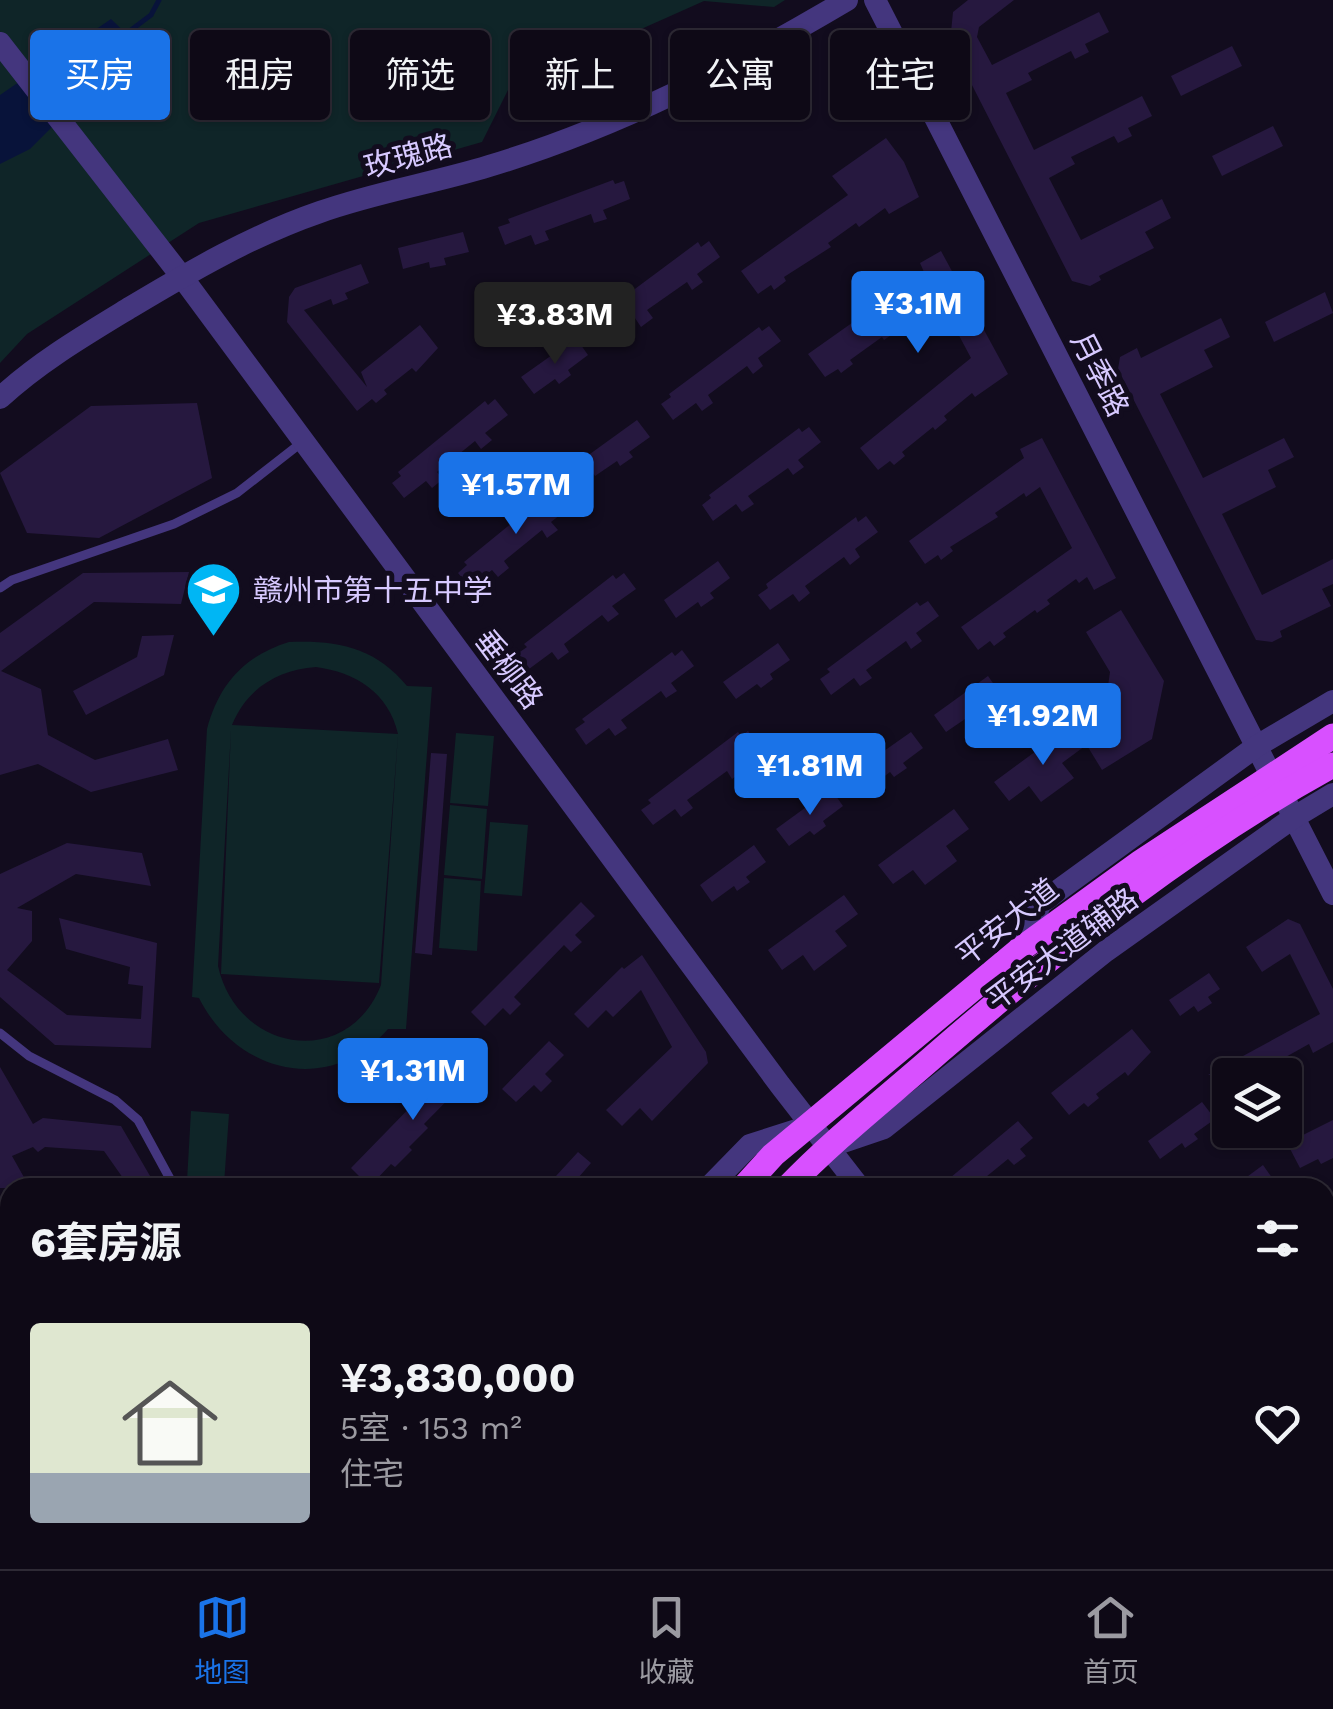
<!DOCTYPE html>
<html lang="zh">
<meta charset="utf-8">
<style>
body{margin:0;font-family:"Work Sans","Noto Sans SC",sans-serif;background:#1c1723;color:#f1f3f6;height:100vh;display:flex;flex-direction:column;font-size:38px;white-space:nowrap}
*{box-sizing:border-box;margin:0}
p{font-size:32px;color:#9b9aa1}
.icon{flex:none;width:55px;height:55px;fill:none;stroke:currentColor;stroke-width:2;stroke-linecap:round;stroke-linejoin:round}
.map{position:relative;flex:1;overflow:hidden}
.details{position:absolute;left:0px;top:1178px;width:1335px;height:392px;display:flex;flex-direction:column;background:#0e0916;border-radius:30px 30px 0 0;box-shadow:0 2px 8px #0004,0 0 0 2px #2e2a35}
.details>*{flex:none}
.banner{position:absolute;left:30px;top:30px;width:1275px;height:90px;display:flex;gap:20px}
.controls{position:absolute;left:1212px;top:1058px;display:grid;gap:20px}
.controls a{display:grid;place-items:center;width:90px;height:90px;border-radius:10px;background:#0e0916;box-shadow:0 2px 8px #0004,0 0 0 2px #2e2a35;font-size:50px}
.price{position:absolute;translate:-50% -85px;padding:0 22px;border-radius:10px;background:#1a73e8;color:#fff;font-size:32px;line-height:65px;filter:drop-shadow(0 2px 5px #0008)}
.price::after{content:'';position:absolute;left:50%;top:60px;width:30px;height:22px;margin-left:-15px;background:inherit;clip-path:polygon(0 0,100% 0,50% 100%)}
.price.selected{background:#222;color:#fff}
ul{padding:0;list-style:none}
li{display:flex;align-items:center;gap:30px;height:250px;padding:0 30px}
li span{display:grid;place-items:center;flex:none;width:280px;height:200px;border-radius:10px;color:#555}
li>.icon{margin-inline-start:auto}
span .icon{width:120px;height:120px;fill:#fffc;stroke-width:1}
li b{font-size:42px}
h2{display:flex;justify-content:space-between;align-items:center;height:120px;padding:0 30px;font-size:42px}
.chip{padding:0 35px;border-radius:10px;background:#0e0916;box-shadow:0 2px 8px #0004,0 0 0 2px #2e2a35;font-size:35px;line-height:90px}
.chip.selected{background:#1a73e8;color:#fff}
.menu{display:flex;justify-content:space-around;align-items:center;height:140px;border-top:2px solid #2e2a35;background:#0e0916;font-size:28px;color:#9b9aa1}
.menu a{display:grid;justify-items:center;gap:5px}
.menu .selected{color:#1a73e8}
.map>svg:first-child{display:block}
</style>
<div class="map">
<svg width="1333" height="1569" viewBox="0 0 1333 1569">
<rect width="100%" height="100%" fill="#120c1e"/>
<!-- green -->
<g fill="#0f2528" fill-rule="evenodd">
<polygon points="0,0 785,0 774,7 704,1 509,88 482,142 199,223 27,334 0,363"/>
<path d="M289,642C337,640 375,647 407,686L432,687L406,1029H388C330,1096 237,1074 199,998L192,997L207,729C219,684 244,656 289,642ZM316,667C355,672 389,693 398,734L232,725C247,688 278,670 316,667ZM231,730L221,974L379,983L398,735L381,985C347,1071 237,1052 218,966Z"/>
<polygon points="456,733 494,736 488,806 450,803"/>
<polygon points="450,805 487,809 482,879 444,875"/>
<polygon points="490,822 528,825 522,896 484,893"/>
<polygon points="444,878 481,881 477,951 439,948"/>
<polygon points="191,1111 229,1114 224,1184 187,1181"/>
<polygon points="1333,1513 1333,1569 1243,1569 1254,1560 1325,1560 1325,1518"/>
</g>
<!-- water -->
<polygon fill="#08133a" points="111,19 136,43 30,149 0,164 0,95"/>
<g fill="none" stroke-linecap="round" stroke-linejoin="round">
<!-- stream -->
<polyline stroke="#08133a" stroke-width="5" points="123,36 151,15 159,0"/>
</g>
<!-- building -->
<g fill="#26183f">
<polygon points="968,0 1014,0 979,27 977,37 992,65 1099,12 1109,32 1085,44 1089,52 1075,59 1071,51 1028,73 1032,80 1006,93 1034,150 1142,96 1152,116 1128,128 1132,136 1118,143 1114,136 1071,157 1075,164 1049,178 1081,240 1162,199 1171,218 1145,232 1154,248 1099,276 1101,280 1090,286 1072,281 950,42 953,12"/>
<polygon points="1232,46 1242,66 1181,96 1171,76"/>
<polygon points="1273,126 1283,146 1222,176 1212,156"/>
<polygon points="886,138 904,162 919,197 889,214 885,208 859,227 856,223 828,243 831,247 784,277 786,281 774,290 771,285 758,294 741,271 848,195 832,176"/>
<polygon points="613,180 615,184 624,181 630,199 603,210 607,219 594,223 591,214 545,231 549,240 535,245 531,235 505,245 498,227 510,223 508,219"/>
<polygon points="463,232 469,252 444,258 446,265 430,268 429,262 403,269 398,248"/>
<polygon points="709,241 720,257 697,274 703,282 692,290 687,282 647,310 653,318 641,327 635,318 612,335 601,320 611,313 608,309 698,242 701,247"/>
<polygon points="941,251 1008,374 975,397 972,393 944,416 947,420 935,430 933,427 902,452 905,456 894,465 890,461 878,470 860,448 971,358 940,300 926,310 923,306 894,327 897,331 884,340 882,337 850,360 853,364 841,373 838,369 825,377 808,354 924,272 920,263"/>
<polygon points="361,264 369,283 345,293 348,299 333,305 331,299 304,310 367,387 361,372 420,325 438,348 416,372 412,368 384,390 387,394 376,403 372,399 357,411 287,322 289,297 295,288"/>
<polygon points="1325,292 1333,313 1274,342 1265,322"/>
<polygon points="1221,318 1230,337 1204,350 1213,367 1160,394 1203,478 1284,438 1294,457 1268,470 1276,487 1222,514 1262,595 1333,559 1333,584 1322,589 1331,606 1280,631 1282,637 1272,642 1256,640 1118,369 1120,357 1137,348 1141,358"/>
<polygon points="769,326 781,341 758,358 763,366 753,374 747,366 708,395 713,403 702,411 696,403 673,420 661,404 671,397 669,394 759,327 762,331"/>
<polygon points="576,338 588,355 568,370 571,375 559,384 555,379 534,394 521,377"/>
<polygon points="495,399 508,415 485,433 492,440 481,449 475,441 437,472 443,479 432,488 426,481 404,498 392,483 401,476 398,472 485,401 488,405"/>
<polygon points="197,403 212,478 99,538 27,533 0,473 91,406"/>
<polygon points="637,420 650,437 629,452 633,457 620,466 617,461 595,476 583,459"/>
<polygon points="809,427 821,442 798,460 804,467 793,475 788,468 748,496 754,504 742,512 736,504 713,521 702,505 711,498 709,495 799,428 802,432"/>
<polygon points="1042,438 1116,578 1094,590 1087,577 1079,583 1076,579 1047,600 1050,604 1037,613 1035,610 1003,633 1006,637 994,646 990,641 978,650 961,627 1072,548 1040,487 1026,497 1024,493 995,513 998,517 950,547 953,551 941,560 938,555 925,564 909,541 1024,458 1020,449"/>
<polygon points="561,488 574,504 551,522 558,530 547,538 542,530 504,561 509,568 498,577 492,570 470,587 458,573 467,565 464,562 551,491 554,494"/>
<polygon points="866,516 878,532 855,549 860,557 850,565 844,557 805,586 810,593 799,602 793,594 770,610 758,595 768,588 766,584 856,517 858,522"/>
<polygon points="718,561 730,578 710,593 714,598 701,607 698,602 676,618 664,600"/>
<polygon points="189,572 181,604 94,602 1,671 41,689 48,735 95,760 168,739 178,770 91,792 38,764 0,775 0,633 83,573"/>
<polygon points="624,573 636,589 612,606 619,614 608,622 602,615 564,644 569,652 558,660 552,652 529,669 517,654 527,647 524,644 613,575 616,579"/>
<polygon points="928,601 939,616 916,633 922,641 911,649 906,641 866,670 872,678 860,686 854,678 831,695 820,679 830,672 827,669 917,602 920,606"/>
<polygon points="1121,610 1164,681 1152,739 1102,770 1083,739 1102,728 1110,672 1086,632"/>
<polygon points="174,635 164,675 86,715 73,691 137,657 142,636"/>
<polygon points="778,643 790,660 770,674 773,679 761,688 757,684 736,699 723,682"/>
<polygon points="682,650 694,666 671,683 677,691 666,698 661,691 621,720 627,728 615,736 609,728 586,745 575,729 585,722 582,719 672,652 675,656"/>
<polygon points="988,676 1000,693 980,707 984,712 971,722 968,717 946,732 934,715"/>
<polygon points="1070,726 1085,746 1062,763 1074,778 1041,802 1029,786 1009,801 994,782"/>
<polygon points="748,731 760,747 737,763 743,771 732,779 727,771 687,800 693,808 681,817 675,809 653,825 641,810 651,803 648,800 738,732 741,736"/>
<polygon points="911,732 923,748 903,763 907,768 894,777 890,772 869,788 857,770"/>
<polygon points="431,753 447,754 432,955 415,953"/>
<polygon points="831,789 843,806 823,821 826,826 814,835 810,831 789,846 776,829"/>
<polygon points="954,809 969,829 946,846 957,861 925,885 913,870 893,884 878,865"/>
<polygon points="67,843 142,853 151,886 76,874 17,908 32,911 32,941 7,970 67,1015 141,1019 143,986 128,984 130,967 66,949 59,918 157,943 151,1048 55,1045 0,997 0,874"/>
<polygon points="754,845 766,862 746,877 750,882 737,891 734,886 712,902 700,885"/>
<polygon points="844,895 858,914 835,931 847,946 814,971 803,955 782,970 768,950"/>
<polygon points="581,902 595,916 575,935 582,942 571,952 564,945 514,997 521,1004 510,1015 503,1008 485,1026 471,1012"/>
<polygon points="1288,919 1300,924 1333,989 1333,1042 1313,1053 1309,1044 1266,1068 1270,1075 1208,1075 1320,1014 1290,954 1262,972 1246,947"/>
<polygon points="642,955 706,1052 708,1063 652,1121 640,1108 622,1126 606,1110 672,1047 641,990 613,1017 606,1010 588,1028 574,1014 622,967 624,969"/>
<polygon points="1209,973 1220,989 1208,997 1212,1003 1198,1012 1194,1006 1180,1016 1169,1000"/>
<polygon points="1132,1029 1151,1052 1128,1076 1125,1072 1096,1094 1099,1098 1088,1107 1084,1103 1069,1115 1051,1093"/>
<polygon points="549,1041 564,1055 545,1074 552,1081 541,1092 534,1085 516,1102 502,1089"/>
<polygon points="462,1054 478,1069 424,1124 428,1128 409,1147 412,1150 395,1167 391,1164 373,1183 369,1180 366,1183 351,1168"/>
<polygon points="0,1067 33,1124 43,1118 121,1126 157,1188 130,1188 104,1151 45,1147 38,1152 33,1147 12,1156 30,1188 0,1188"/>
<polygon points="1202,1102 1215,1119 1194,1134 1198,1139 1185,1148 1182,1143 1160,1159 1148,1141"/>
<polygon points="1333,1120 1333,1158 1321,1164 1318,1159 1300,1168 1287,1143"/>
<polygon points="1018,1121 1033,1138 1020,1149 1026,1156 1014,1165 1008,1159 981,1181 986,1188 938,1188"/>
<polygon points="578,1152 591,1163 578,1178 589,1188 545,1188"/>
<polygon points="1263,1165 1275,1182 1268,1188 1232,1188"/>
</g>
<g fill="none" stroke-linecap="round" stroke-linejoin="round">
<!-- service -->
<g stroke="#44367e" stroke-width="9">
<polyline points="0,588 12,580 174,524 237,493 301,443"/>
<polyline points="0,1033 29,1056 115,1100 138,1120 175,1188"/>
</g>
<!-- tertiary -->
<g stroke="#44367e" stroke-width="22">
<polyline points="875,0 1271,775"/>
<polyline points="0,43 182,277 780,1085 860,1188"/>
<path d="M0,398C39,362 85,335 131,307C191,271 253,235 320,212C376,192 434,183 489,166C616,128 734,67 847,0"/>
<polyline points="1287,804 1333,894"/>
<polyline points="1018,951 1041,903 1257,746 1333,701"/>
<polyline points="831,1146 884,1128 1106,951 1293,818 1333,794"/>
<polyline points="708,1188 750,1145 803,1128"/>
<polyline points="0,1317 10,1325"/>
<polyline points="1325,1472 1333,1467"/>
<polyline points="1325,1496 1333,1490"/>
<polyline points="314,1560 325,1569"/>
<polyline points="1158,1560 1165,1569"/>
<polyline points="375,1569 382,1560"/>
<polyline points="487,1569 494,1560"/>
<polyline points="1192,1569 1199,1560"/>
<polyline points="1218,1569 1231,1560"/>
</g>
<!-- primary -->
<g stroke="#d850ff" stroke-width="25">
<polyline points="743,1188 773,1155 1018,951 1141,862 1333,736"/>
<path d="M787,1188C835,1138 889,1096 940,1051C1063,945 1190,843 1333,765"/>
<polyline points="407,1569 415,1560"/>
<polyline points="450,1569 457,1560"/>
</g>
</g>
<!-- icons -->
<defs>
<symbol id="school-pin" viewBox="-11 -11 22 30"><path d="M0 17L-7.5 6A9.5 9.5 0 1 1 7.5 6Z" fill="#00b6f4" stroke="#120c1e"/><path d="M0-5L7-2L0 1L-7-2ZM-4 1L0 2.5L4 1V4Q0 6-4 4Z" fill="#fff"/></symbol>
</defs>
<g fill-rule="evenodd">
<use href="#school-pin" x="182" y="558" width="63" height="86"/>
</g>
<g text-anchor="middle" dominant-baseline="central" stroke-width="10" stroke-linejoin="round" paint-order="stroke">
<!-- street labels -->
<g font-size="30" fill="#d7c9ff" stroke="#120c1e">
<text transform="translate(408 156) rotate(-15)">玫瑰路</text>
<text transform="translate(1100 374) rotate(63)">月季路</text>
<text transform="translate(509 669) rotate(53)">垂柳路</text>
<text transform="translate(1007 922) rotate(-38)">平安大道</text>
<text transform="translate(1062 949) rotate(-37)">平安大道辅路</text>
</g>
<!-- poi labels -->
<g font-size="30" fill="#d7c9ff" stroke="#120c1e" text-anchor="start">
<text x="253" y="590">赣州市第十五中学</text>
</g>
</g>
</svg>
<div class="controls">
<a><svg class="icon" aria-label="layers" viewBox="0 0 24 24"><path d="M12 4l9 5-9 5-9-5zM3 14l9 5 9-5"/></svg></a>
</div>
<b class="price" style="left:918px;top:356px">¥3.1M</b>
<b class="price selected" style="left:555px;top:367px">¥3.83M</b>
<b class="price" style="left:516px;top:537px">¥1.57M</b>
<b class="price" style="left:1043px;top:768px">¥1.92M</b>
<b class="price" style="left:810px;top:818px">¥1.81M</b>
<b class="price" style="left:413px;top:1123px">¥1.31M</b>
<div class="banner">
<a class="chip selected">买房</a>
<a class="chip">租房</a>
<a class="chip">筛选</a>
<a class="chip">新上</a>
<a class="chip">公寓</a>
<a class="chip">住宅</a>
</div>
<section class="details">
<h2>6套房源<svg class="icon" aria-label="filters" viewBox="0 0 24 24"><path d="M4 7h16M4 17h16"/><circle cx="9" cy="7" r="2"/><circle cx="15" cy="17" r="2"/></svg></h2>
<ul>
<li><span style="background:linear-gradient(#dfe7d0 75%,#9aa5b1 0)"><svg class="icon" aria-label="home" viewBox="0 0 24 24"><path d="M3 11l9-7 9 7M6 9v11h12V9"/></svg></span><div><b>¥3,830,000</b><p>5室 · 153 m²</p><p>住宅</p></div><svg class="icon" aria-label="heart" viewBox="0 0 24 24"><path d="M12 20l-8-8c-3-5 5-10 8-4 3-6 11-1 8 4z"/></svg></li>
</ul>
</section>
</div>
<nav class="menu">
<a class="selected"><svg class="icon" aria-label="map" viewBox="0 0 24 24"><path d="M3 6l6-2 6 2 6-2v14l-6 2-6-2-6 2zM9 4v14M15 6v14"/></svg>地图</a>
<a><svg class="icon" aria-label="saved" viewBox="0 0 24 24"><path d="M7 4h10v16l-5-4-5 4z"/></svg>收藏</a>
<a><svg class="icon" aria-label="home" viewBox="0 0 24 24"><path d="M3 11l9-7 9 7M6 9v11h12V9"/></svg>首页</a>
</nav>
